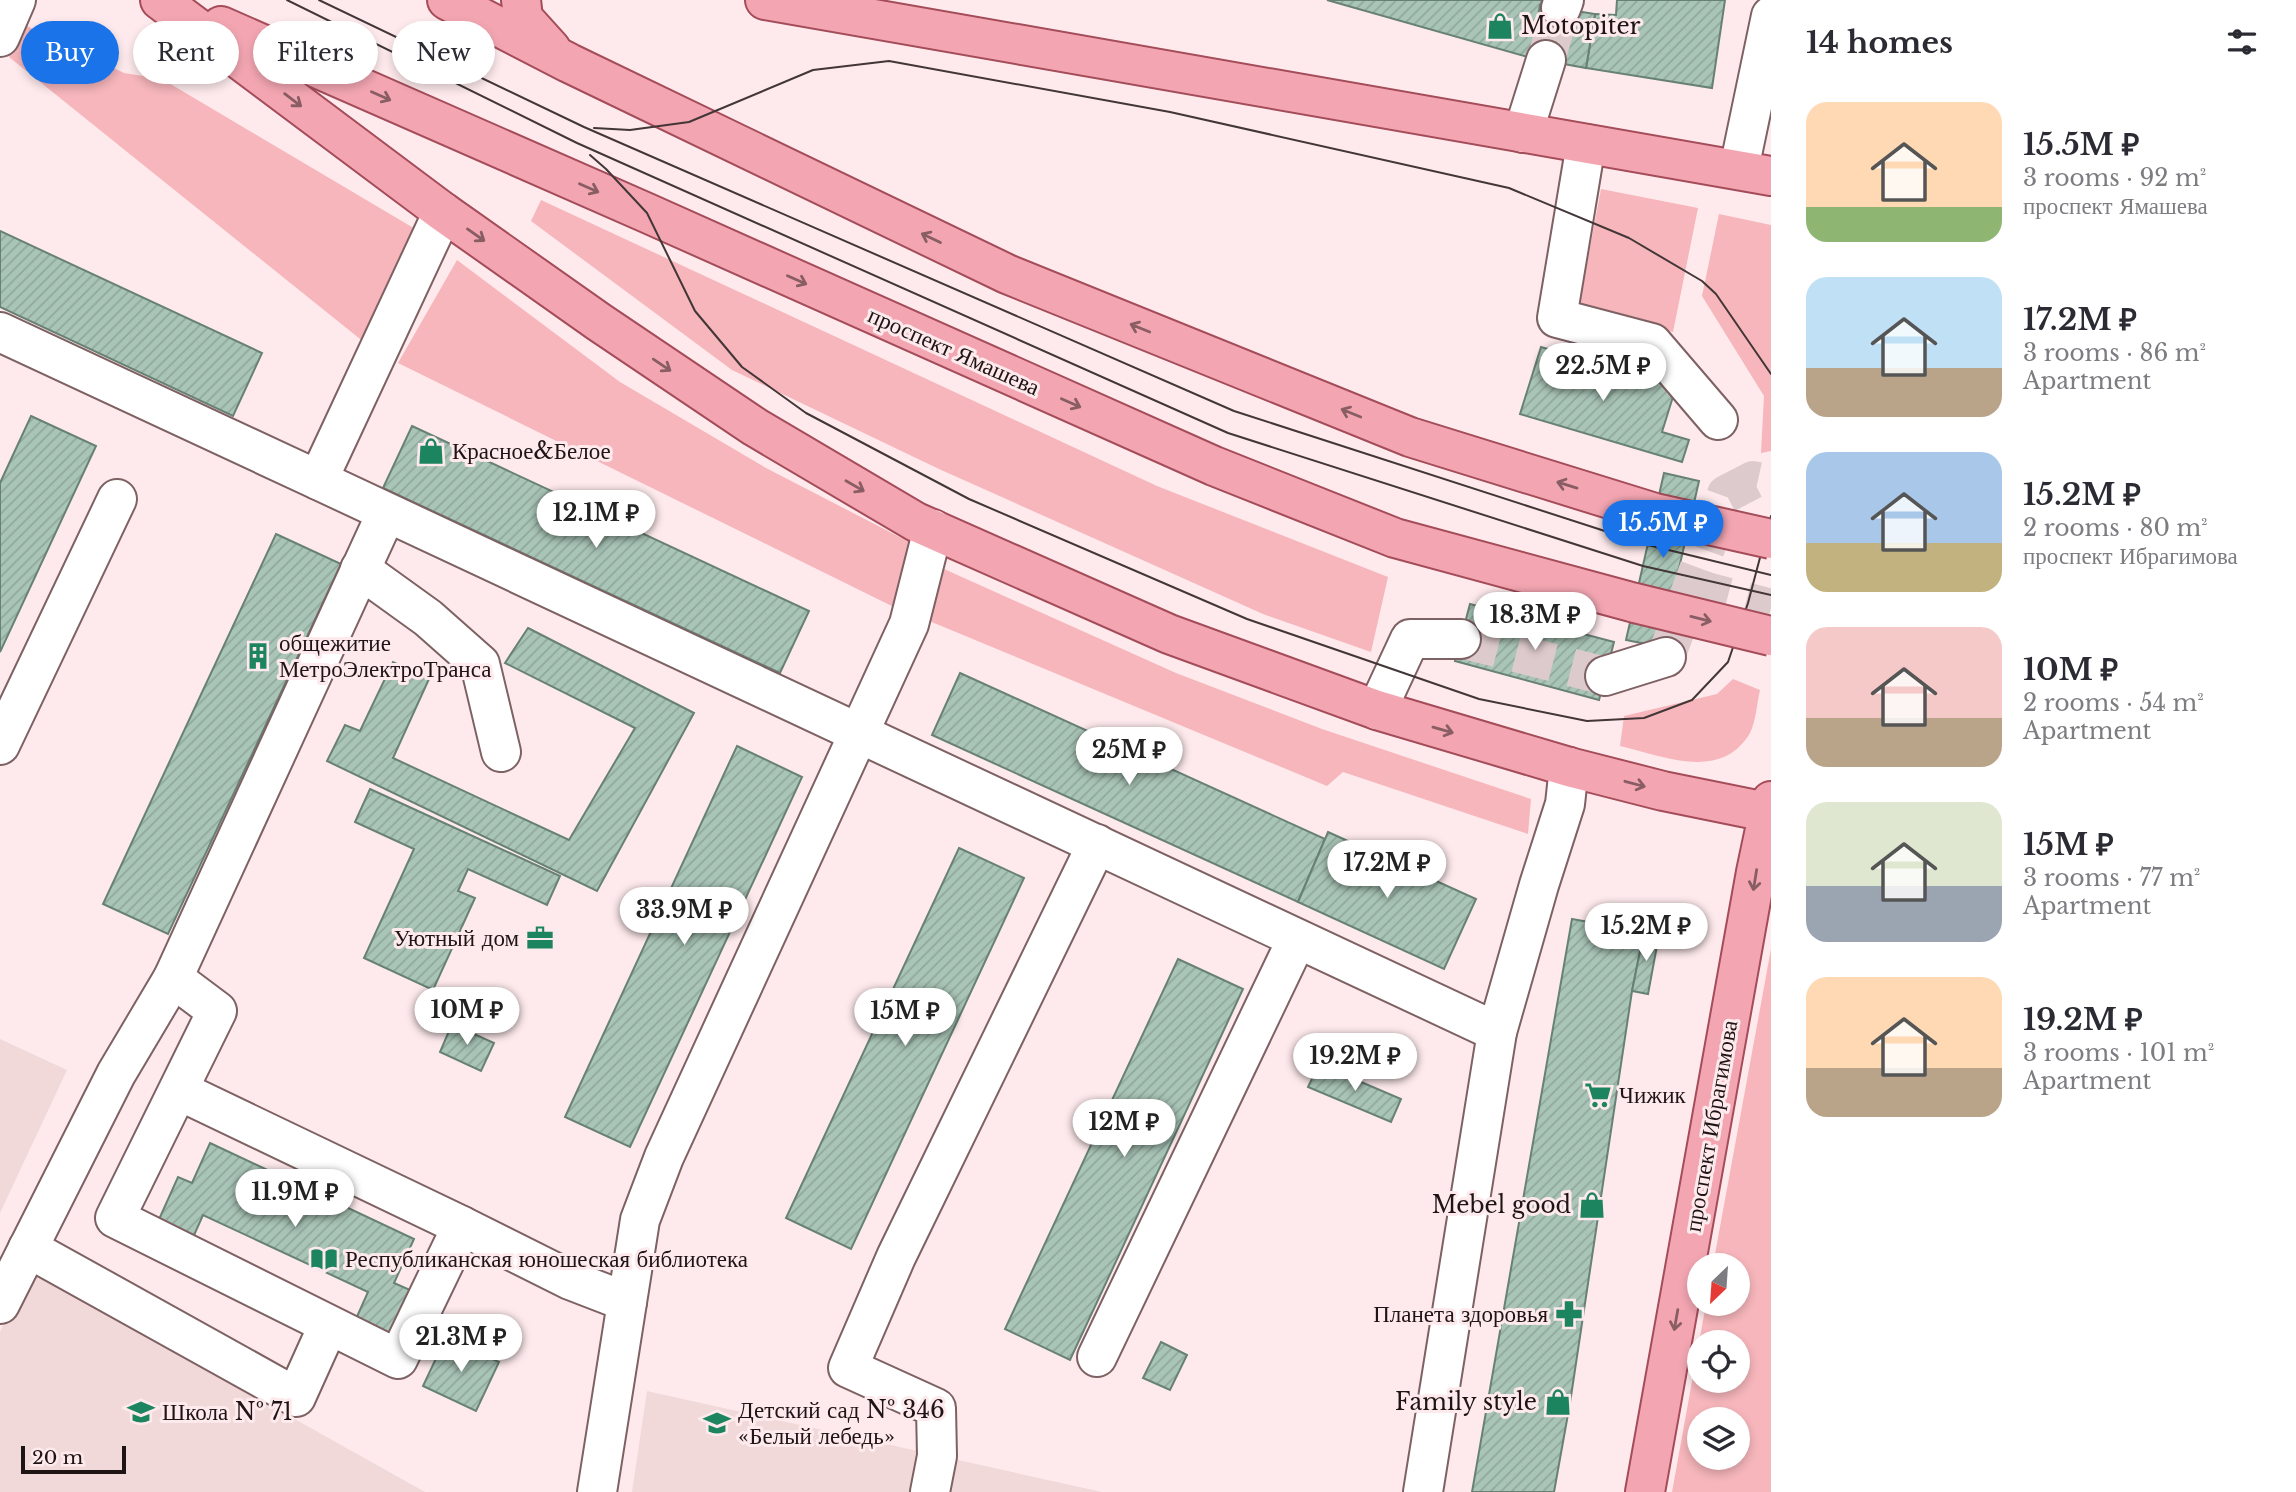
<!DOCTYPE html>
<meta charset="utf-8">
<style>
body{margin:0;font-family:"Libre Baskerville",serif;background:#f2f2f3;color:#2b2b33;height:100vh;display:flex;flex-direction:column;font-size:26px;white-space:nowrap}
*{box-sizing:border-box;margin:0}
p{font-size:23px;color:#7c7c81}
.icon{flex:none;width:38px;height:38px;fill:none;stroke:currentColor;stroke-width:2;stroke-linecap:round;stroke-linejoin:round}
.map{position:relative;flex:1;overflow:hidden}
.details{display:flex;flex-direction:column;background:#fff;width:525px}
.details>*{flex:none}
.guide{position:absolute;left:21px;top:21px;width:665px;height:63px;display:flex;gap:14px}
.needle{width:46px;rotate:205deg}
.buttons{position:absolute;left:1687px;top:1253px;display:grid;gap:14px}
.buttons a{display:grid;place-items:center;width:63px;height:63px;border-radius:50%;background:#fff;box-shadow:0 4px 10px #0003;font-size:35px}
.scale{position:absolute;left:21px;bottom:18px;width:105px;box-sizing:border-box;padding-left:7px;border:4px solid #1f1415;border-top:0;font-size:19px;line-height:24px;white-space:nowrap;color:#1f1415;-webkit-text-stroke:5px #feeaec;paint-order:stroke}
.price{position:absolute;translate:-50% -60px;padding:0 16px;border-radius:24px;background:#fff;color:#222;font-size:23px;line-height:46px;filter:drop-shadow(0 2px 4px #0008)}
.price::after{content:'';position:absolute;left:50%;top:42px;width:21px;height:16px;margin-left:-10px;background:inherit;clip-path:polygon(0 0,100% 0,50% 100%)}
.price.current{background:#1a73e8;color:#fff}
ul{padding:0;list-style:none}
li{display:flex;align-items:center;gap:21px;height:175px;padding:0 35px}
li span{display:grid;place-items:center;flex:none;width:196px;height:140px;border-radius:21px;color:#555}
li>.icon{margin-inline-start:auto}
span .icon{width:84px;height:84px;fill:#fffc;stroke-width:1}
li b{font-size:30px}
h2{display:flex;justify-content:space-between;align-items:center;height:84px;padding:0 35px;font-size:30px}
.pill{padding:0 24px;border-radius:32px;background:#fff;box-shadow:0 4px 10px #0003;font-size:24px;line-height:63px}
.pill.current{background:#1a73e8;color:#fff}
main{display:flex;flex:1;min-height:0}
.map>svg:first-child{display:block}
</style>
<main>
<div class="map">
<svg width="1771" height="1492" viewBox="0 0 1771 1492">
<defs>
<pattern id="building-hatch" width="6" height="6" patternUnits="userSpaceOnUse" patternTransform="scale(1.75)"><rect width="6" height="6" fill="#a9c5b7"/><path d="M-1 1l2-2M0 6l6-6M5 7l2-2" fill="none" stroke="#91a89c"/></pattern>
</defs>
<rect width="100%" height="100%" fill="#feeaec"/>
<!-- built -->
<g fill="#f1d9da">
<polygon points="0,1039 67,1070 0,1213"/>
<polygon points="29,1270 425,1492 0,1492 0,1332"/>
<polygon points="647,1391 1102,1492 632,1492"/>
</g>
<!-- green -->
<g fill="#f6b6bb" fill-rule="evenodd">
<polygon points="23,24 124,73 162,79 422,233 370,347 9,57"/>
<polygon points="1601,189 1698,208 1673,332 1578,312"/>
<polygon points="541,200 1157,486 1388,577 1371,652 1263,614 939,469 732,370 531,221"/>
<polygon points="1719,214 1771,225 1771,451 1761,453 1764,396 1702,296"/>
<polygon points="457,260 620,382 766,468 919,547 904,612 398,363"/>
<polygon points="933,564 1176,673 1322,729 1531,799 1528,834 1343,772 1327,786 922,618"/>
<path d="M1733,679L1760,690C1757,703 1756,721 1750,733C1721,782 1663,756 1620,746L1624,716L1717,694Z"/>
<path d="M1771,949V1492H1672L1706,1304H1738V1265H1713ZM1699,1342H1738V1381H1699ZM1699,1419H1738V1458H1699Z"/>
</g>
<!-- building -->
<g fill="url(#building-hatch)" stroke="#678174" stroke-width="2">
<polygon points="1327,0 1542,0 1531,58"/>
<polygon points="1617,0 1725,0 1712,88 1586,68 1595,14 1616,15"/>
<polygon points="1540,5 1595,14 1586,68 1531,58"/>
<polygon points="0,231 262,353 233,416 0,307"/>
<polygon points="1541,347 1676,387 1662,432 1689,440 1682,462 1520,414"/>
<polygon points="31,416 96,446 0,652 0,483"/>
<polygon points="412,426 809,611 780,673 383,488"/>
<polygon points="1664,473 1699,481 1661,647 1626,640"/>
<polygon points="276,534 341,564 168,934 103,904"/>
<polygon points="1470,604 1614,642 1599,700 1455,661"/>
<polygon points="528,628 694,713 597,891 327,761 345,725 360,731 393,662 429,679 393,758 569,840 635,728 505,663"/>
<polygon points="960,673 1325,839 1298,902 932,735"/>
<polygon points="737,746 802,777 630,1147 565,1117"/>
<polygon points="370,789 560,876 547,905 468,869 458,891 475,898 433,990 364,958 414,849 355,822"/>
<polygon points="1328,832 1476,899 1444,969 1298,902"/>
<polygon points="959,848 1024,878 851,1249 786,1218"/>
<polygon points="1572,919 1644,932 1632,991 1570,1403 1554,1492 1472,1492"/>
<polygon points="1644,932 1659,935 1648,994 1632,991"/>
<polygon points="1178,959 1243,989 1070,1360 1005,1329"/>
<polygon points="452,1024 494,1043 481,1071 440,1052"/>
<polygon points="1319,1064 1401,1099 1391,1122 1308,1087"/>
<polygon points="210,1143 414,1239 394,1283 410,1290 389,1337 355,1321 368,1292 203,1215 191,1242 156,1226 178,1177 192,1183"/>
<polygon points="446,1337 499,1362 476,1411 423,1386"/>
<polygon points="1161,1342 1187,1355 1170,1390 1143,1378"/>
</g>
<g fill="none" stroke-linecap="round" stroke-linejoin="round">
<!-- minor-tunnel -->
<g stroke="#ddcacc" stroke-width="38" stroke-dasharray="38 19" stroke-linecap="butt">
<polyline points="1546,60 1561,8"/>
<polyline points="1691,587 1771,608"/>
<polyline points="1461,639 1605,676"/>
<polyline points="1666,657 1726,494 1753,480 1771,484"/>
</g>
<defs>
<g id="minor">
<polyline points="1561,8 1564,0"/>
<polyline points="0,37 16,0"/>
<polyline points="1523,133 1546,60"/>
<polyline points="1586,144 1557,318 1652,343 1718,420"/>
<polyline points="1739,169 1771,16"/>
<polyline points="0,332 318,480 443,212"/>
<polyline points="318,480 1497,1032"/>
<polyline points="360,569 428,618 480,664 501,752"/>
<polyline points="1605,676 1666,657"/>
<polyline points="1377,710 1410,639 1461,639"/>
<polyline points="0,745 117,499"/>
<polyline points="173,978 217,1011 115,1218 398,1359 462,1226 180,1091"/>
<polyline points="462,1226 570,1280 627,1302"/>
<polyline points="28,1248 296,1397 328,1326"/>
<polyline points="0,1304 116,1074 173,978 386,514"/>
<polyline points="1097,1357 1297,939"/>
<polyline points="597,1492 640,1220 664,1157 909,624 933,529"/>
<polyline points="930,1492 937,1456 936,1408 848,1368 896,1257 1097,844"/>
<polyline points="1423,1492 1497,1032 1539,885 1565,804 1569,767"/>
</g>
<g id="major">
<polyline points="160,0 443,212 599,322 755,427 916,522 1169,634 1377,710 1569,767 1663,791 1771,813"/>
<polyline points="447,0 569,63 1007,274 1410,437 1655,513"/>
<polyline points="521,0 523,18 551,49"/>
<polyline points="765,0 1771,176"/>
<polyline points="221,26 647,213 1214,466 1395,538 1635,603"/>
<polyline points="1645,1492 1756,872 1771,801"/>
</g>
</defs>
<!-- minor casing -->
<use href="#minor" stroke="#7d6163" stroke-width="42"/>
<!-- major casing -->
<use href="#major" stroke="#a44c59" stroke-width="42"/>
<!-- minor -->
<use href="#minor" stroke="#fff" stroke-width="38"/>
<!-- major -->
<use href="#major" stroke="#f3a6b2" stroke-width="38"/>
<!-- tram -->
<g stroke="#423637" stroke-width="2">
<polyline points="287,0 577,143 1228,433 1643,566 1771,595"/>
<polyline points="319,0 584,127 1234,411 1648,545 1771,575"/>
<polyline points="594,128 630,130 689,122 813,70 889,61 1170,112 1509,188 1629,238 1702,281 1716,294 1771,374"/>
<polyline points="590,155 606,169 647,213 695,311 742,367 806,413 969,499 1247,619 1479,699 1587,721 1644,718 1692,700 1728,662 1748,603 1771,516"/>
</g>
<defs>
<g id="major-bridge">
<polyline points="1655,513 1771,539"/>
<polyline points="1635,603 1771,636"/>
</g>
</defs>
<!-- major-bridge casing -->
<use href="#major-bridge" stroke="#a44c59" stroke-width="42" stroke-linecap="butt"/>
<!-- major-bridge -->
<use href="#major-bridge" stroke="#f3a6b2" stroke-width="38"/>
</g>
<!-- one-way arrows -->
<defs><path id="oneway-shaft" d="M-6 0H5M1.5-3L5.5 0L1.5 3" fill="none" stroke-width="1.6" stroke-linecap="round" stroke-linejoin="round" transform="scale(1.75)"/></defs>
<g stroke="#895d64">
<use href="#oneway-shaft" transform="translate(381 96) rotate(24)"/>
<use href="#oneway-shaft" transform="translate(293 100) rotate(37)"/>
<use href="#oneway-shaft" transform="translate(589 188) rotate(24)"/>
<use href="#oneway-shaft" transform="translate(476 235) rotate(35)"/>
<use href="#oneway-shaft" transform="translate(931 238) rotate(-154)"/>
<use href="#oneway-shaft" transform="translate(797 280) rotate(24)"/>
<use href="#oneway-shaft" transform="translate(1140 328) rotate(-158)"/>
<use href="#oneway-shaft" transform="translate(662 365) rotate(34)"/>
<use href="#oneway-shaft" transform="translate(1071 403) rotate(24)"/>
<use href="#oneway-shaft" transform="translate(1351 413) rotate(-158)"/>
<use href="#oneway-shaft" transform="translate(1567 485) rotate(-163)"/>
<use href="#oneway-shaft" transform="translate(855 486) rotate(30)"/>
<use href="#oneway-shaft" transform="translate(1701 619) rotate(14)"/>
<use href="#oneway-shaft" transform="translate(1443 730) rotate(16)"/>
<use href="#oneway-shaft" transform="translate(1635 784) rotate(15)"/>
<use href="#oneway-shaft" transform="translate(1755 880) rotate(99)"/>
<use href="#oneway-shaft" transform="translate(1676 1320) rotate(100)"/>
</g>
<!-- icons -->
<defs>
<symbol id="shop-bare" viewBox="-9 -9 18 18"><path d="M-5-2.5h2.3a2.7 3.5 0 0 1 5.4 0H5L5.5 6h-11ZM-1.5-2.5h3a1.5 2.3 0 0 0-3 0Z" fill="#1c845f" stroke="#feeaec" stroke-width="2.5" paint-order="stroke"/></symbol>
<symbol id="building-bare" viewBox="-9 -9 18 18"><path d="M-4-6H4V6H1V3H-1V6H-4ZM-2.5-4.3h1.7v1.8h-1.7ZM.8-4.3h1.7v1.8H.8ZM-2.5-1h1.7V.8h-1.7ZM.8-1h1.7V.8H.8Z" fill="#1c845f" stroke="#feeaec" stroke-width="2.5" paint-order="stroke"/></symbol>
<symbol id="office-bare" viewBox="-9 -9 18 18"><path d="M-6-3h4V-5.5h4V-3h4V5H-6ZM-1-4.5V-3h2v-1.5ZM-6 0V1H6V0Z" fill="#1c845f" stroke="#feeaec" stroke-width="2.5" paint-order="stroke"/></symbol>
<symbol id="supermarket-bare" viewBox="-9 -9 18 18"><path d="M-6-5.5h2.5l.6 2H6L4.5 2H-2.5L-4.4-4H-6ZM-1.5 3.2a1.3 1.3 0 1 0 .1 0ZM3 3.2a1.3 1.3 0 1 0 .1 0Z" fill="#1c845f" stroke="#feeaec" stroke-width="2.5" paint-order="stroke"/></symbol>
<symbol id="library-bare" viewBox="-9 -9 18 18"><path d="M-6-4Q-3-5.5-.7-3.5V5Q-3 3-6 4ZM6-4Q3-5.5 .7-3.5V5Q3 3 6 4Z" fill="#1c845f" stroke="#feeaec" stroke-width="2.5" paint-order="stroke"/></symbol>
<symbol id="pharmacy-bare" viewBox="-9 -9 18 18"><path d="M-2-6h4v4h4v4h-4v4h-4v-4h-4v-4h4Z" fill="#1c845f" stroke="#feeaec" stroke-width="2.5" paint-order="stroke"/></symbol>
<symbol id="school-bare" viewBox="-9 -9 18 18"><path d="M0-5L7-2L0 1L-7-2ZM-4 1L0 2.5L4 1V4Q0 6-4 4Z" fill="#1c845f" stroke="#feeaec" stroke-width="2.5" paint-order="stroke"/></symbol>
</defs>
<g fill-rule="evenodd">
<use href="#shop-bare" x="1481" y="7" width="38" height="38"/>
<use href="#shop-bare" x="412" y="432" width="38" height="38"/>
<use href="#building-bare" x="239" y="637" width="38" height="38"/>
<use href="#office-bare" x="521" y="919" width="38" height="38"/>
<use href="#supermarket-bare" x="1579" y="1076" width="38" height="38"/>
<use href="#shop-bare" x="1573" y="1186" width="38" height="38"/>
<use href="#library-bare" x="305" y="1240" width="38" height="38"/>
<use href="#pharmacy-bare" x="1550" y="1295" width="38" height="38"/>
<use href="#shop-bare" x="1539" y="1383" width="38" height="38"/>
<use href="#school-bare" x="122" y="1393" width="38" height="38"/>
<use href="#school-bare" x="698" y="1404" width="38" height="38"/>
</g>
<g text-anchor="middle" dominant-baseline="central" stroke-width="6" stroke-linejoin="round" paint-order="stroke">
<!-- poi labels -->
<g font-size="23" fill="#1f1415" stroke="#feeaec" text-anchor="start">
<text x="1521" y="26">Motopiter</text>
<text x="452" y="451">Красное&amp;Белое</text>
<text x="279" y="643">общежитие<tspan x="279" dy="26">МетроЭлектроТранса</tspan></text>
<text x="519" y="938" text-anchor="end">Уютный дом</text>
<text x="1619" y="1095">Чижик</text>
<text x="1571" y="1205" text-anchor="end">Mebel good</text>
<text x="345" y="1259">Республиканская юношеская библиотека</text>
<text x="1548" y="1314" text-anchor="end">Планета здоровья</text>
<text x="1537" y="1402" text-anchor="end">Family style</text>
<text x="738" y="1410">Детский сад № 346<tspan x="738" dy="26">«Белый лебедь»</tspan></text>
<text x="162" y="1412">Школа № 71</text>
</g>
<!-- street labels -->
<g font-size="23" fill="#1f1415" stroke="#feeaec">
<text transform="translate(954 351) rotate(24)">проспект Ямашева</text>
<text transform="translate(1711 1126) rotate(-80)">проспект Ибрагимова</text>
</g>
</g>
</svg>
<div class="buttons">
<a><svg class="needle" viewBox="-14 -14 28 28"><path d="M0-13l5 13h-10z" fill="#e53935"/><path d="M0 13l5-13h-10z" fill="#7c7c81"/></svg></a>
<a><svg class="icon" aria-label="locate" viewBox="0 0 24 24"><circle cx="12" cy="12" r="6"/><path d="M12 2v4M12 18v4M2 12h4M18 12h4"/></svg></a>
<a><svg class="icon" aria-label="layers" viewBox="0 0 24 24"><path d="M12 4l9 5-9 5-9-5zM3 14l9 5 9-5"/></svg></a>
</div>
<div class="scale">20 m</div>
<b class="price" style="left:1603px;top:403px">22.5M ₽</b>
<b class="price" style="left:596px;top:550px">12.1M ₽</b>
<b class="price current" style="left:1663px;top:560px">15.5M ₽</b>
<b class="price" style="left:1535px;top:652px">18.3M ₽</b>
<b class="price" style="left:1129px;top:787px">25M ₽</b>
<b class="price" style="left:1387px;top:900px">17.2M ₽</b>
<b class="price" style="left:684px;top:947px">33.9M ₽</b>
<b class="price" style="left:1646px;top:963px">15.2M ₽</b>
<b class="price" style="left:467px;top:1047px">10M ₽</b>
<b class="price" style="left:905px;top:1048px">15M ₽</b>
<b class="price" style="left:1355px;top:1093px">19.2M ₽</b>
<b class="price" style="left:1124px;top:1159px">12M ₽</b>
<b class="price" style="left:295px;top:1229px">11.9M ₽</b>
<b class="price" style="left:461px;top:1374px">21.3M ₽</b>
<div class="guide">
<a class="pill current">Buy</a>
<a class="pill">Rent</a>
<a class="pill">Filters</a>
<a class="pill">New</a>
</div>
</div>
<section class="details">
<h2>14 homes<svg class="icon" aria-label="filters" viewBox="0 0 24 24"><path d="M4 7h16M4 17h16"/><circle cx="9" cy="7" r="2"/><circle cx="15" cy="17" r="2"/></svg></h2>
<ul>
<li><span style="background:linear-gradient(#ffd9b3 75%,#8fb573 0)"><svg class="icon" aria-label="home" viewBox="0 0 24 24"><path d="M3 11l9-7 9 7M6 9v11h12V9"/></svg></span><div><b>15.5M ₽</b><p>3 rooms · 92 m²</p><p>проспект Ямашева</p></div></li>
<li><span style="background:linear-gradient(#bfe0f5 65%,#b9a48a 0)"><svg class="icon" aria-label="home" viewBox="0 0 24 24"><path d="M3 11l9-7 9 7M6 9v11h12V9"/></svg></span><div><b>17.2M ₽</b><p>3 rooms · 86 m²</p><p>Apartment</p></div></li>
<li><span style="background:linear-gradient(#a9c7e8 65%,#c2b280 0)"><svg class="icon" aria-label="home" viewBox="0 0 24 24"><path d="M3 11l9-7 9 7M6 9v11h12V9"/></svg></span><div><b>15.2M ₽</b><p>2 rooms · 80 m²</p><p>проспект Ибрагимова</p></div></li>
<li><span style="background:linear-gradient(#f6c9c9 65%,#b9a48a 0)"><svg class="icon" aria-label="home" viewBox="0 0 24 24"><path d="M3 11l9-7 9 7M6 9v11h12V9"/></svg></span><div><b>10M ₽</b><p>2 rooms · 54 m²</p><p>Apartment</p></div></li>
<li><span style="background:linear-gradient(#dfe7d0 60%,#9aa5b1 0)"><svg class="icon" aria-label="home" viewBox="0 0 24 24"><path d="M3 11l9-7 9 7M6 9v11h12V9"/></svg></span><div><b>15M ₽</b><p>3 rooms · 77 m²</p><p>Apartment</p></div></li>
<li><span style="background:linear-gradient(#ffd9b3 65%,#b9a48a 0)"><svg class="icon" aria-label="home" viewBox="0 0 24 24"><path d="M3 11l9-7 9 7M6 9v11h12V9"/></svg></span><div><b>19.2M ₽</b><p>3 rooms · 101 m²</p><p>Apartment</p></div></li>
</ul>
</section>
</main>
